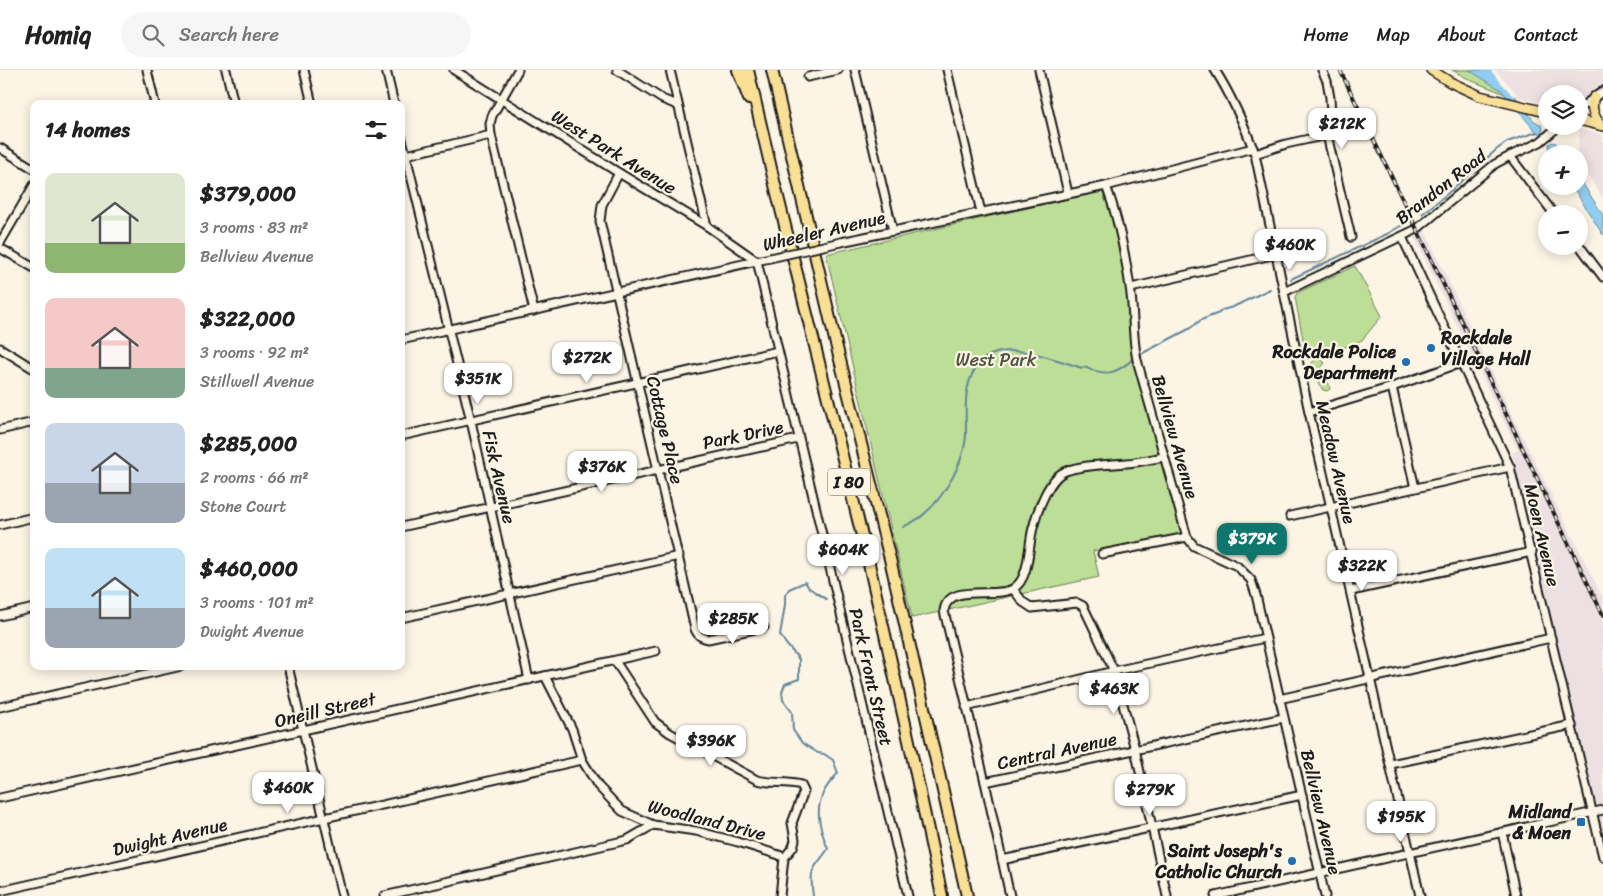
<!DOCTYPE html>
<meta charset="utf-8">
<style>
body{margin:0;font-family:Sriracha,sans-serif;background:#f6f6f6;color:#222;height:100vh;display:flex;flex-direction:column;font-size:19px;white-space:nowrap}
*{box-sizing:border-box;margin:0}
p{font-size:16px;color:#767676}
.icon{flex:none;width:28px;height:28px;fill:none;stroke:currentColor;stroke-width:2;stroke-linecap:round;stroke-linejoin:round}
.map{position:relative;flex:1;overflow:hidden}
.side{position:absolute;left:30px;top:30px;width:375px;height:570px;display:flex;flex-direction:column;background:#fff;border-radius:10px;box-shadow:0 2px 12px #0003}
.side>*{flex:none}
.fabs{position:absolute;left:1538px;top:15px;display:grid;gap:10px}
.fabs a{display:grid;place-items:center;width:50px;height:50px;border-radius:50%;background:#fff;box-shadow:0 2px 12px #0003;font-size:25px}
.price{position:absolute;translate:-50% -42px;padding:0 11px;border-radius:10px;background:#fff;color:#222;font-size:16px;line-height:32px;filter:drop-shadow(0 1px 2px #0008)}
.price::after{content:'';position:absolute;left:50%;top:30px;width:15px;height:11px;margin-left:-8px;background:inherit;clip-path:polygon(0 0,100% 0,50% 100%)}
.price.on{background:#0f766e;color:#fff}
ul{padding:0;list-style:none}
li{display:flex;align-items:center;gap:15px;height:125px;padding:0 15px}
li span{display:grid;place-items:center;flex:none;width:140px;height:100px;border-radius:10px;color:#555}
li>.icon{margin-inline-start:auto}
span .icon{width:60px;height:60px;fill:#fffc;stroke-width:1}
li b{font-size:21px}
h2{display:flex;justify-content:space-between;align-items:center;height:60px;padding:0 15px;font-size:21px}
header{display:flex;align-items:center;gap:30px;box-sizing:border-box;height:70px;padding:0 25px;background:#fff;border-bottom:1px solid #e0e0e0}
header strong{font-size:24px}
nav{display:flex;gap:28px;margin-inline-start:auto;font-size:18px}
.search{width:350px;height:45px;background:#f6f6f6;display:flex;align-items:center;gap:12px;box-sizing:border-box;padding:0 18px;border-radius:28px;color:#767676;font-size:19px}
.map>svg:first-child{display:block}
</style>
<header>
<strong>Homiq</strong>
<div class="search"><svg class="icon" aria-label="search" viewBox="0 0 24 24"><circle cx="10" cy="10" r="6"/><path d="M15 15l6 6"/></svg>Search here</div>
<nav><a>Home</a><a>Map</a><a>About</a><a>Contact</a></nav>
</header>
<div class="map">
<svg width="1603" height="826" viewBox="0 0 1603 826">
<rect width="100%" height="100%" fill="#fcf5e5"/>
<filter id="ink" filterUnits="userSpaceOnUse"><feTurbulence type="fractalNoise" baseFrequency=".02" numOctaves="2"/><feDisplacementMap in="SourceGraphic" scale="10" xChannelSelector="R" yChannelSelector="G"/><feConvolveMatrix kernelMatrix="1 2 1 2 8 2 1 2 1" color-interpolation-filters="sRGB"/></filter>
<g filter="url(#ink)">
<!-- built -->
<g fill="#ede0e2">
<polygon points="1492,0 1603,0 1603,16 1579,32 1579,24 1546,24 1546,34 1517,27"/>
<polygon points="1580,59 1603,65 1603,129 1581,93 1579,84 1577,83"/>
<polygon points="1424,159 1516,353 1603,528 1603,766 1512,383 1518,381 1414,167"/>
</g>
<!-- green -->
<g fill="#bcde97" stroke="#6c7d5a">
<polygon points="1452,0 1492,0 1505,24 1472,11"/>
<polygon points="1101,121 1108,131 1127,215 1128,235 1146,320 1184,464 1093,481 1099,507 912,548 826,184"/>
<polygon points="1355,196 1382,246 1362,270 1345,277 1306,285 1295,227 1297,223"/>
<polygon points="1318,286 1325,293 1318,301 1311,294"/>
<polygon points="1321,307 1325,307 1329,314 1330,319 1327,321 1323,320 1318,313 1319,309"/>
</g>
<!-- water -->
<g fill="#90cdf0" stroke="#62869b">
<polygon points="1469,0 1492,0 1513,23 1533,50 1541,55 1543,58 1542,63 1537,63 1501,20"/>
<polygon points="1552,72 1556,73 1563,84 1549,84 1549,74"/>
<polygon points="1579,108 1603,145 1603,165 1572,116 1579,116"/>
</g>
<!-- pier -->
<polygon fill="#fcf5e5" points="1490,0 1495,0 1518,25 1513,26"/>
<g fill="none" stroke-linecap="round" stroke-linejoin="round">
<!-- stream -->
<g stroke="#62869b" stroke-width="2">
<polyline points="1422,144 1447,124 1496,80 1507,72 1537,62"/>
<polyline points="1291,209 1387,164 1409,151"/>
<polyline points="1141,284 1189,259 1201,250 1219,243 1222,240 1233,237 1270,219"/>
<path d="M978,294C1003,267 1053,289 1082,298L1084,297C1107,307 1117,304 1135,287"/>
<path d="M903,457C910,453 918,450 923,445C944,428 966,390 966,362C966,340 963,319 975,299"/>
<path d="M813,826C809,796 813,801 828,779C820,759 813,738 826,718C829,713 834,708 838,703L833,690L824,684L818,683L802,673L793,660L792,642L783,630L782,622L785,614L799,609V589L786,574L780,565L785,535V525L789,519L805,512L809,518L826,529"/>
</g>
<defs>
<g id="minor">
<polyline points="147,0 155,34"/>
<polyline points="226,0 234,34"/>
<polyline points="304,0 312,34"/>
<polyline points="386,0 394,34"/>
<polyline points="454,0 619,103 707,156 757,191 908,826"/>
<polyline points="518,0 492,46 490,54 491,65 534,241"/>
<polyline points="617,0 662,29 677,35"/>
<polyline points="670,0 707,156"/>
<polyline points="855,0 893,161"/>
<polyline points="947,0 981,142"/>
<polyline points="1039,0 1068,123"/>
<path d="M1215,0C1232,27 1244,54 1255,84L1309,342L1420,826"/>
<polyline points="1322,0 1327,11 1330,28 1331,44 1327,65 1351,167"/>
<polyline points="808,7 838,0"/>
<polyline points="1579,39 1603,21"/>
<polyline points="401,65 471,351 529,610"/>
<polyline points="0,78 34,99"/>
<polyline points="1255,84 1286,74 1327,65"/>
<polyline points="406,85 491,65"/>
<polyline points="1510,86 1554,144"/>
<path d="M619,103L602,135L600,151L695,559C698,566 701,567 708,569L764,557"/>
<path d="M1106,116C1118,147 1125,183 1130,217C1134,241 1132,265 1137,290L1187,467L1194,476L1237,496L1251,510L1256,525L1325,826"/>
<polyline points="1402,167 1510,397 1603,787"/>
<polyline points="841,172 1106,116 1253,78"/>
<polyline points="0,173 34,115"/>
<polyline points="1579,175 1603,207"/>
<polyline points="0,178 34,198"/>
<polyline points="1131,218 1276,184"/>
<polyline points="1284,222 1417,159 1495,94 1510,86 1540,72 1559,56"/>
<polyline points="401,270 770,188"/>
<polyline points="0,278 34,299"/>
<polyline points="1392,317 1415,418"/>
<polyline points="1309,342 1392,317 1461,293"/>
<polyline points="0,360 34,352"/>
<polyline points="401,366 778,281"/>
<polyline points="1290,446 1510,397"/>
<polyline points="0,455 34,447"/>
<polyline points="401,457 798,369"/>
<polyline points="1102,484 1187,467"/>
<polyline points="1013,519 1023,532 1032,538 1077,533 1083,536 1086,542 1114,601 1135,679 1167,826"/>
<polyline points="1351,521 1532,482"/>
<polyline points="0,546 34,538"/>
<polyline points="401,548 679,486"/>
<path d="M615,591L655,652L670,663L757,710C772,714 787,711 801,715L804,721L792,753L795,770L793,777L784,788"/>
<polyline points="288,596 342,826"/>
<polyline points="545,606 572,659 582,690 598,716 622,741 653,755 696,761 738,772 779,785 784,788 780,826"/>
<polyline points="1279,629 1551,568"/>
<polyline points="0,637 182,596"/>
<polyline points="966,637 1114,601 1265,568"/>
<polyline points="1391,694 1572,655"/>
<polyline points="985,712 1283,648"/>
<polyline points="0,728 656,581"/>
<polyline points="1502,762 1516,826"/>
<polyline points="1002,790 1302,725"/>
<polyline points="0,821 582,690"/>
<polyline points="384,826 627,770 653,755"/>
<path d="M1010,826L985,712L944,541C948,511 997,530 1014,518C1030,508 1028,476 1033,458C1037,441 1049,407 1066,401C1085,394 1107,395 1127,393C1139,392 1152,389 1164,387"/>
<polyline points="1215,826 1603,740"/>
</g>
<g id="major">
<polyline points="1431,0 1450,12 1480,26 1546,42"/>
<path d="M1594,27C1590,38 1594,46 1600,55"/>
<polyline points="1579,50 1603,56"/>
</g>
<g id="highway">
<polyline points="738,0 749,29"/>
<polyline points="748,0 774,111 869,494 909,671 942,826"/>
<polyline points="772,0 835,270 890,489 967,826"/>
</g>
</defs>
<!-- minor casing -->
<use href="#minor" stroke="#1c1c1c" stroke-width="11"/>
<!-- major casing -->
<use href="#major" stroke="#1c1c1c" stroke-width="12"/>
<!-- highway casing -->
<use href="#highway" stroke="#1c1c1c" stroke-width="14"/>
<!-- minor -->
<use href="#minor" stroke="#fcf5e5" stroke-width="7"/>
<!-- major -->
<use href="#major" stroke="#fadf96" stroke-width="9"/>
<!-- highway -->
<use href="#highway" stroke="#fadf96" stroke-width="10"/>
<defs>
<polyline id="rail" points="1340,0 1603,545"/>
</defs>
<!-- rail casing -->
<use href="#rail" stroke="#1c1c1c" stroke-width="4"/>
<!-- rail -->
<use href="#rail" stroke="#fcf5e5" stroke-width="2" stroke-dasharray="5.5" stroke-linecap="butt"/>
<defs>
<polyline id="minor-bridge" points="770,188 841,172"/>
</defs>
<!-- minor-bridge casing -->
<use href="#minor-bridge" stroke="#1c1c1c" stroke-width="11" stroke-linecap="butt"/>
<!-- minor-bridge -->
<use href="#minor-bridge" stroke="#fcf5e5" stroke-width="7"/>
</g>
</g>
<!-- markers -->
<g fill="#1f6fb2" stroke="#fcf5e5" stroke-width="2">
<circle cx="1431" cy="278" r="5"/>
<circle cx="1406" cy="292" r="5"/>
<rect x="1576" y="747" width="10" height="10" rx="2.5"/>
<circle cx="1292" cy="791" r="5"/>
</g>
<g text-anchor="middle" dominant-baseline="central" stroke-width="4.5" stroke-linejoin="round" paint-order="stroke">
<!-- shield labels -->
<rect fill="#fcf5e5" stroke="#5f5d58" stroke-width="1" x="828" y="398.5" width="42" height="27" rx="4"/>
<g font-size="16" font-weight="bold" fill="#1c1c1c">
<text x="849" y="412">I 80</text>
</g>
<!-- street labels -->
<g font-size="18" fill="#1c1c1c" stroke="#fcf5e5">
<text transform="translate(614 82) rotate(32)">West Park Avenue</text>
<text transform="translate(1441 117) rotate(-38)">Brandon Road</text>
<text transform="translate(824 161) rotate(-13)">Wheeler Avenue</text>
<text transform="translate(665 360) rotate(77)">Cottage Place</text>
<text transform="translate(743 365) rotate(-12)">Park Drive</text>
<text transform="translate(1175 367) rotate(74)">Bellview Avenue</text>
<text transform="translate(1336 392) rotate(77)">Meadow Avenue</text>
<text transform="translate(499 407) rotate(77)">Fisk Avenue</text>
<text transform="translate(1542 465) rotate(77)">Moen Avenue</text>
<text transform="translate(871 607) rotate(77)">Park Front Street</text>
<text transform="translate(325 640) rotate(-13)">Oneill Street</text>
<text transform="translate(1057 681) rotate(-12)">Central Avenue</text>
<text transform="translate(1321 742) rotate(77)">Bellview Avenue</text>
<text transform="translate(707 750) rotate(14)">Woodland Drive</text>
<text transform="translate(170 767) rotate(-13)">Dwight Avenue</text>
</g>
<!-- poi labels -->
<g font-size="18" font-weight="bold" fill="#1c1c1c" stroke="#fcf5e5" text-anchor="end">
<text x="1441" y="268" text-anchor="start">Rockdale<tspan x="1441" dy="21">Village Hall</tspan></text>
<text x="1396" y="282">Rockdale Police<tspan x="1396" dy="21">Department</tspan></text>
<text x="1571" y="742">Midland<tspan x="1571" dy="21">&amp; Moen</tspan></text>
<text x="1282" y="781">Saint Joseph's<tspan x="1282" dy="21">Catholic Church</tspan></text>
</g>
<!-- park labels -->
<g font-size="18" fill="#4c5641" stroke="#fcf5e5">
<text x="996" y="290">West Park</text>
</g>
</g>
</svg>
<div class="fabs">
<a><svg class="icon" aria-label="layers" viewBox="0 0 24 24"><path d="M12 4l9 5-9 5-9-5zM3 14l9 5 9-5"/></svg></a>
<a>+</a>
<a>−</a>
</div>
<b class="price" style="left:1342px;top:80px">$212K</b>
<b class="price" style="left:1290px;top:201px">$460K</b>
<b class="price" style="left:587px;top:314px">$272K</b>
<b class="price" style="left:478px;top:335px">$351K</b>
<b class="price" style="left:602px;top:423px">$376K</b>
<b class="price on" style="left:1252px;top:495px">$379K</b>
<b class="price" style="left:843px;top:506px">$604K</b>
<b class="price" style="left:1362px;top:522px">$322K</b>
<b class="price" style="left:733px;top:575px">$285K</b>
<b class="price" style="left:1114px;top:645px">$463K</b>
<b class="price" style="left:711px;top:697px">$396K</b>
<b class="price" style="left:288px;top:744px">$460K</b>
<b class="price" style="left:1150px;top:746px">$279K</b>
<b class="price" style="left:1401px;top:773px">$195K</b>
<section class="side">
<h2>14 homes<svg class="icon" aria-label="filters" viewBox="0 0 24 24"><path d="M4 7h16M4 17h16"/><circle cx="9" cy="7" r="2"/><circle cx="15" cy="17" r="2"/></svg></h2>
<ul>
<li><span style="background:linear-gradient(#dfe7d0 70%,#8fb573 0)"><svg class="icon" aria-label="home" viewBox="0 0 24 24"><path d="M3 11l9-7 9 7M6 9v11h12V9"/></svg></span><div><b>$379,000</b><p>3 rooms · 83 m²</p><p>Bellview Avenue</p></div></li>
<li><span style="background:linear-gradient(#f6c9c9 70%,#7fa58c 0)"><svg class="icon" aria-label="home" viewBox="0 0 24 24"><path d="M3 11l9-7 9 7M6 9v11h12V9"/></svg></span><div><b>$322,000</b><p>3 rooms · 92 m²</p><p>Stillwell Avenue</p></div></li>
<li><span style="background:linear-gradient(#c9d6e8 60%,#9aa5b1 0)"><svg class="icon" aria-label="home" viewBox="0 0 24 24"><path d="M3 11l9-7 9 7M6 9v11h12V9"/></svg></span><div><b>$285,000</b><p>2 rooms · 66 m²</p><p>Stone Court</p></div></li>
<li><span style="background:linear-gradient(#bfe0f5 60%,#9aa5b1 0)"><svg class="icon" aria-label="home" viewBox="0 0 24 24"><path d="M3 11l9-7 9 7M6 9v11h12V9"/></svg></span><div><b>$460,000</b><p>3 rooms · 101 m²</p><p>Dwight Avenue</p></div></li>
</ul>
</section>
</div>
